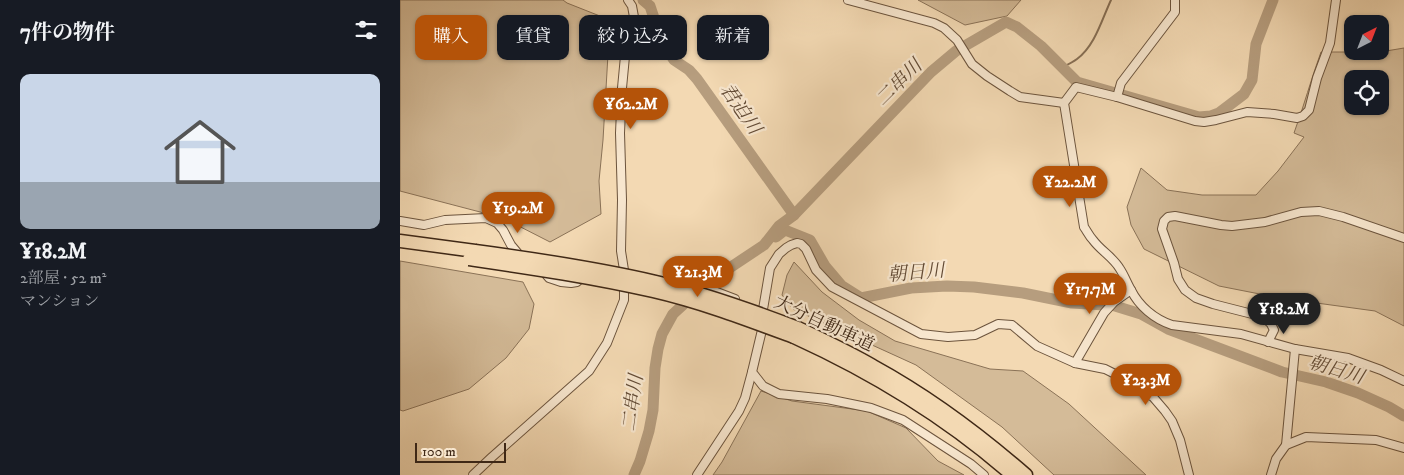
<!DOCTYPE html>
<html lang="ja">
<meta charset="utf-8">
<style>
body{margin:0;font-family:"IM FELL DW Pica","Noto Serif JP",serif;background:#20242c;color:#f1f3f6;height:100vh;display:flex;flex-direction:column;font-size:19px;white-space:nowrap}
*{box-sizing:border-box;margin:0}
p{font-size:16px;color:#9ea1a6}
.icon{flex:none;width:28px;height:28px;fill:none;stroke:currentColor;stroke-width:2;stroke-linecap:round;stroke-linejoin:round}
.map{position:relative;flex:1;overflow:hidden}
.details{display:flex;flex-direction:column;background:#171b24;width:400px}
.details>*{flex:none}
.hud{position:absolute;left:15px;top:15px;width:475px;height:45px;display:flex;gap:10px}
.needle{width:32px;rotate:42deg}
.fabs{position:absolute;left:944px;top:15px;display:grid;gap:10px}
.fabs a{display:grid;place-items:center;width:45px;height:45px;border-radius:10px;background:#171b24;box-shadow:0 1px 4px #0004;font-size:25px}
.scale{position:absolute;left:15px;bottom:12px;width:91px;box-sizing:border-box;padding-left:5px;border:2px solid #3f2816;border-top:0;font-size:14px;line-height:18px;white-space:nowrap;color:#3f2816;-webkit-text-stroke:4px #f7e6ce;paint-order:stroke}
.price{position:absolute;translate:-50% -42px;padding:0 11px;border-radius:18px;background:#b45309;color:#fff;font-size:16px;line-height:32px;filter:drop-shadow(0 1px 2px #0008)}
.price::after{content:'';position:absolute;left:50%;top:30px;width:15px;height:11px;margin-left:-8px;background:inherit;clip-path:polygon(0 0,100% 0,50% 100%)}
.price.current{background:#222;color:#fff}
ul{padding:0;list-style:none}
li{display:grid;align-content:center;gap:10px;height:265px;padding:0 20px}
li+li{border-top:1px solid #363941}
li span{display:grid;place-items:center;height:155px;border-radius:10px;color:#555}
li>.icon{margin-inline-start:auto}
span .icon{width:90px;height:90px;fill:#fffc;stroke-width:1}
li b{font-size:21px}
h2{display:flex;justify-content:space-between;align-items:center;height:60px;padding:0 20px;font-size:21px}
.chip{padding:0 18px;border-radius:10px;background:#171b24;box-shadow:0 1px 4px #0004;font-size:18px;line-height:45px}
.chip.current{background:#b45309;color:#fff}
main{display:flex;flex:1;min-height:0}
.map>svg:first-child{display:block}
</style>
<main>
<section class="details">
<h2>7件の物件<svg class="icon" aria-label="filters" viewBox="0 0 24 24"><path d="M4 7h16M4 17h16"/><circle cx="9" cy="7" r="2"/><circle cx="15" cy="17" r="2"/></svg></h2>
<ul>
<li><span style="background:linear-gradient(#c9d6e8 70%,#9aa5b1 0)"><svg class="icon" aria-label="home" viewBox="0 0 24 24"><path d="M3 11l9-7 9 7M6 9v11h12V9"/></svg></span><div><b>¥18.2M</b><p>2部屋 · 52 m²</p><p>マンション</p></div></li>
</ul>
</section>
<div class="map">
<svg width="1004" height="475" viewBox="0 0 1004 475">
<rect width="100%" height="100%" fill="#f3d9b3"/>
<filter id="stains"><feTurbulence type="fractalNoise" baseFrequency=".004" numOctaves="4"/><feColorMatrix values="0 0 0 0 .2 0 0 0 0 .09 0 0 0 0 .02 0 0 0 .5 -.17"/></filter>
<radialGradient id="worn" r=".72"><stop offset=".6" stop-color="#630" stop-opacity="0"/><stop offset="1" stop-color="#630" stop-opacity=".3"/></radialGradient>
<!-- green -->
<g fill="#d4bb98" stroke="#8a7257" fill-rule="evenodd">
<polygon points="0,0 163,0 167,3 210,20 203,140 199,181 201,214 150,242 103,218 0,191"/>
<polygon points="518,0 621,0 607,16 565,25"/>
<path d="M1004,48V326L975,311L880,298L819,286L744,249L731,225L727,207L741,168L767,190L802,195H856L878,171L904,137L894,133C904,106 911,79 921,52H980ZM952,79H980V106H952Z"/>
<polygon points="0,261 123,282 134,304 129,329 106,358 69,389 3,411 0,410"/>
<polygon points="394,262 422,292 459,320 495,341 590,369 623,371 669,404 746,475 654,475 602,427 516,365 393,309 382,295 387,275"/>
<polygon points="361,391 392,401 467,411 506,428 538,461 564,475 313,475 322,462"/>
</g>
<g fill="none" stroke-linecap="round" stroke-linejoin="round">
<!-- stream -->
<path stroke="#866e54" stroke-width="2" d="M663,67C667,65 673,62 677,59C695,46 702,19 711,0"/>
<!-- river -->
<g stroke="#b69d7e" stroke-width="11">
<polyline points="243,0 250,6 262,42 274,60 289,70 297,79 394,215"/>
<polyline points="376,237 385,230 410,240 425,266 442,286 461,298 511,288 547,286 574,287 623,293 672,303 705,305"/>
<polyline points="715,306 741,314 768,329 882,372 926,382 958,393 989,407 1004,416"/>
<polyline points="234,475 240,461 249,431 253,410 255,368 258,349 262,334 273,314 307,283 364,245 379,226 394,215 531,72 556,51 606,22 617,27 641,46 677,82 799,117 811,116 819,113 844,94 852,80 856,44 873,0"/>
</g>
<defs>
<g id="minor">
<polyline points="448,0 534,23 544,28 557,40 572,64 587,76 610,91 620,97 664,103"/>
<path d="M936,0L930,43L917,78L909,110L903,116L897,118L874,114L847,112L816,120L804,122L795,121L717,97L676,87L664,103L684,227C687,231 689,236 693,240C701,251 713,257 720,269C724,275 727,283 731,290C739,306 754,319 772,325L841,334L895,349L948,358L981,370L1004,381"/>
<polyline points="717,97 721,83 775,12 775,0"/>
<polyline points="0,221 24,225 45,220 86,218 97,223 103,230 111,245 121,257"/>
<polyline points="143,271 149,278 161,282 171,283 177,282 183,276"/>
<polyline points="274,281 314,291 335,299"/>
<polyline points="868,342 874,330 871,324 864,317 813,304 796,298 785,290 778,279 774,263 762,229 764,221 768,217 775,216 821,225 832,226 865,222 901,212 919,211 943,217 1004,238"/>
<polyline points="675,363 704,313 714,302 731,290"/>
<polyline points="886,445 895,349"/>
<polyline points="73,475 92,457 189,371 207,343 224,300 224,270 221,251 222,200 220,133 222,88 227,35 234,17 232,6 228,0"/>
<polyline points="297,475 339,411 345,398 352,372"/>
<polyline points="584,475 571,464 503,420 471,408 427,399 379,394 363,386 352,372 362,330 360,327 370,268 379,254 386,248 391,245 397,243 401,244 406,249 416,270 432,287 521,334 548,337 575,335 598,324 612,325 637,346 675,363 705,369 717,375 753,397 765,411 772,421 780,440 789,475"/>
<polyline points="871,475 876,459 886,445 906,437 976,440 1004,448"/>
</g>
<g id="highway">
<polyline points="0,241 75,251"/>
<path d="M398,328C423,340 449,352 473,366C528,396 579,434 626,475"/>
<path d="M394,337C473,373 547,418 612,475"/>
</g>
</defs>
<!-- minor casing -->
<use href="#minor" stroke="#6c543d" stroke-width="10"/>
<!-- highway casing -->
<use href="#highway" stroke="#3f2816" stroke-width="15"/>
<!-- minor -->
<use href="#minor" stroke="#f7e6ce" stroke-width="8"/>
<!-- highway -->
<use href="#highway" stroke="#f3d9b3" stroke-width="12"/>
<defs>
<g id="highway-bridge">
<path d="M75,251C135,259 196,268 256,282C304,293 351,310 398,328"/>
<path d="M69,259C130,268 192,277 253,291C301,302 348,320 394,337"/>
</g>
</defs>
<!-- highway-bridge casing -->
<use href="#highway-bridge" stroke="#3f2816" stroke-width="15" stroke-linecap="butt"/>
<!-- highway-bridge -->
<use href="#highway-bridge" stroke="#f3d9b3" stroke-width="12"/>
</g>
<g text-anchor="middle" dominant-baseline="central" stroke-width="4.5" stroke-linejoin="round" paint-order="stroke">
<!-- street labels -->
<g font-size="18" fill="#3f2816" stroke="#f7e6ce">
<text transform="translate(424 324) rotate(25)">大分自動車道</text>
</g>
<!-- water labels -->
<g font-size="19" font-style="italic" fill="#634b35" stroke="#f7e6ce">
<text transform="translate(499 83) rotate(-45)">二串川</text>
<text transform="translate(340 109) rotate(55)">君迫川</text>
<text transform="translate(516 273) rotate(-5)">朝日川</text>
<text transform="translate(936 370) rotate(17)">朝日川</text>
<text transform="translate(233 403) rotate(-82)">二串川</text>
</g>
</g>
<rect width="100%" height="100%" filter="url(#stains)"/>
<rect width="100%" height="100%" fill="url(#worn)"/>
</svg>
<div class="fabs">
<a><svg class="needle" viewBox="-14 -14 28 28"><path d="M0-13l5 13h-10z" fill="#e53935"/><path d="M0 13l5-13h-10z" fill="#9ea1a6"/></svg></a>
<a><svg class="icon" aria-label="locate" viewBox="0 0 24 24"><circle cx="12" cy="12" r="6"/><path d="M12 2v4M12 18v4M2 12h4M18 12h4"/></svg></a>
</div>
<div class="scale">100 m</div>
<b class="price" style="left:231px;top:130px">¥62.2M</b>
<b class="price" style="left:670px;top:208px">¥22.2M</b>
<b class="price" style="left:118px;top:234px">¥19.2M</b>
<b class="price" style="left:298px;top:298px">¥21.3M</b>
<b class="price" style="left:690px;top:315px">¥17.7M</b>
<b class="price current" style="left:884px;top:335px">¥18.2M</b>
<b class="price" style="left:746px;top:406px">¥23.3M</b>
<div class="hud">
<a class="chip current">購入</a>
<a class="chip">賃貸</a>
<a class="chip">絞り込み</a>
<a class="chip">新着</a>
</div>
</div>
</main>
